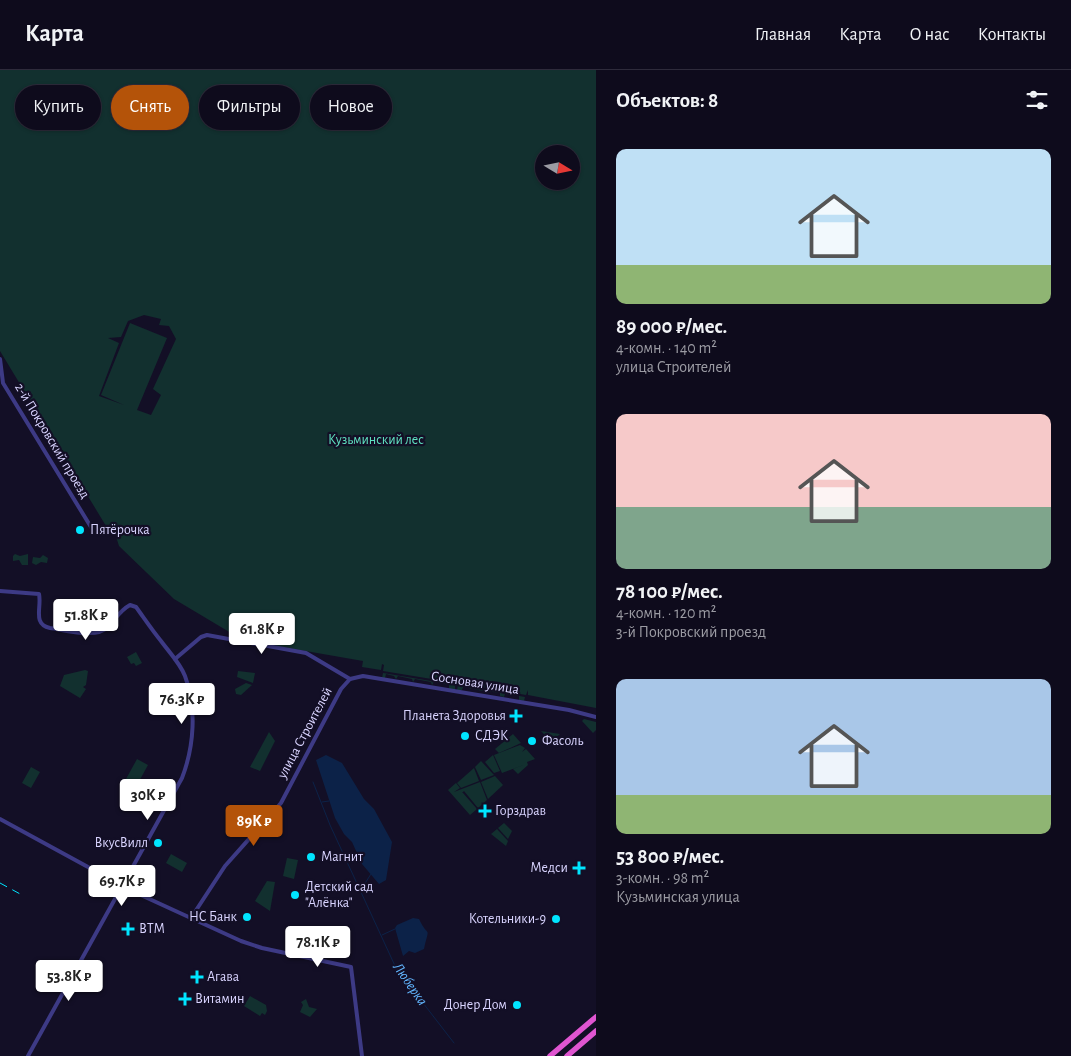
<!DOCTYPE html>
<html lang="ru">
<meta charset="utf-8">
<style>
body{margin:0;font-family:"Alegreya Sans",sans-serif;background:#171425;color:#f1f3f6;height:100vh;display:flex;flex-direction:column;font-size:19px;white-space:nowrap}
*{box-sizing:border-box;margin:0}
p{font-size:16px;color:#9b9ba3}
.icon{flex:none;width:28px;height:28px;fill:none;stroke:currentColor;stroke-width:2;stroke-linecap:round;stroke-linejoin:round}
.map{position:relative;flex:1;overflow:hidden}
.drawer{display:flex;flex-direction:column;background:#0e0b1c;width:475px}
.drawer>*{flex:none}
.guide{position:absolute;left:15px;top:15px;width:475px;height:45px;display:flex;gap:10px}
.needle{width:32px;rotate:100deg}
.tools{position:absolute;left:535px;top:75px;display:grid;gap:10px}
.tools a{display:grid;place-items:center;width:45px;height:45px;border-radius:50%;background:#0e0b1c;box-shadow:0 1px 4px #0004,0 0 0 1px #2e2b3b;font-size:25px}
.price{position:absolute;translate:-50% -42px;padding:0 11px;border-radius:5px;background:#fff;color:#222;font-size:16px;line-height:32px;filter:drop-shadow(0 1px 2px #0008)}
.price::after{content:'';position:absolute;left:50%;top:30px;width:15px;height:11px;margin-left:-8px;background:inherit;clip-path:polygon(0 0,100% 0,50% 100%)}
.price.current{background:#b45309;color:#fff}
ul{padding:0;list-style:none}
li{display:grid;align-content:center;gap:10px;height:265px;padding:0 20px}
li span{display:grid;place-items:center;height:155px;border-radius:10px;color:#555}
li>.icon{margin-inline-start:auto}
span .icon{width:90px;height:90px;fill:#fffc;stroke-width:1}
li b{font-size:21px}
h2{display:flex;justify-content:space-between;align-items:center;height:60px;padding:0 20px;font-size:21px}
.pill{padding:0 18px;border-radius:22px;background:#0e0b1c;box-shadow:0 1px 4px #0004,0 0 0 1px #2e2b3b;font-size:18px;line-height:45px}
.pill.current{background:#b45309;color:#fff}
header{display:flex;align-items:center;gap:30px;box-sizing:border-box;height:70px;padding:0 25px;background:#0e0b1c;border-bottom:1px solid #2e2b3b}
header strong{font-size:24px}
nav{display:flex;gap:28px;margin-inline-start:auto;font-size:18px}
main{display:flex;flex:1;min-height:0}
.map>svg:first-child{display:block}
</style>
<header>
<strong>Карта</strong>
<nav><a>Главная</a><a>Карта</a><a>О нас</a><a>Контакты</a></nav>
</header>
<main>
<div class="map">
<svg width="596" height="986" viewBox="0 0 596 986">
<rect width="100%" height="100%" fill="#130f26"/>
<!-- green -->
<g fill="#12302f" fill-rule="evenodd">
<path d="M0,0H596V638L528,625V620L526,625L458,613L457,607L456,613L383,601L384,595L382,594L381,600L362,597L363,591L249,571L236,566L174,529L119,476L112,454L106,456L0,281ZM544,84H571V111H544ZM144,245L161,249L159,255L169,256L176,269L153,319L161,325L151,345L137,340L167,268L130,253L101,325L124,335L99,326L119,273L108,268L121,267L128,251Z"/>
<polygon points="15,484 20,486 28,484 28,495 22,495 19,490 13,491 13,486"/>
<polygon points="43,485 48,488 47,493 41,492 36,495 32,493 33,487 40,488"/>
<polygon points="136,582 142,593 136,596 134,593 131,594 127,587"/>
<polygon points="85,600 88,601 86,615 83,617 86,619 80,628 60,616 64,605"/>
<polygon points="238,601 255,603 253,613 237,607"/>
<polygon points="383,603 455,615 455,620 449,619 449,615 434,612 432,615 431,612 415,609 413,612 412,609 398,606 396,609 394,606 386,604 385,608 382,608"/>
<polygon points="246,613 252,615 241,625 236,624 235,619"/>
<polygon points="458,615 525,627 524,631 519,630 519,626 505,624 504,627 500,626 500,623 485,621 484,624 483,621 463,617 462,620 457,620"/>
<polygon points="584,649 596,652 596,660 593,663 582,651"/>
<polygon points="541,661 560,664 551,672"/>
<polygon points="269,662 275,671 260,701 250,697"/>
<polygon points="513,664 521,673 499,683 495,679"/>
<polygon points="520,675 525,678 522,682 526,679 535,689 527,692 528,695 518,704 513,699 526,694 502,703 494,685"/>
<polygon points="493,685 500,701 494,703 485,692"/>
<polygon points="137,689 148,695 137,715 126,709"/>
<polygon points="481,691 494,705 481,710 475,697"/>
<polygon points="31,697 40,702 31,718 22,713"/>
<polygon points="474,698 479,711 461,718 457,713"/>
<polygon points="495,706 503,715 488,729 481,712"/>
<polygon points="480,712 487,730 478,738 464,721 462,723 463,723 477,739 470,745 448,720 456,713 460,718 454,722"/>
<polygon points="504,753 512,761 508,769 498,758"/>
<polygon points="497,759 508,771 506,776 491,764"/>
<polygon points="171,784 187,793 182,802 166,793"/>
<polygon points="287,788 298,790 294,809 283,806"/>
<polygon points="267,811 275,812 270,841 255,831"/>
<polygon points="250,926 266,935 267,941 265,945 262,943 260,946 244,936"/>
<polygon points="306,929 309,937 317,939 310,947 300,942 303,935 301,932"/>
</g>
<!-- water -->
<g fill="#0c2248">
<polygon points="326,685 342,693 364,729 374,739 392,772 386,810 379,814 362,794 352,772 344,764 335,748 316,690"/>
<path d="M413,848L419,849C429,870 430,853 424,879L415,883L409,881L403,886L395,858L397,855Z"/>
</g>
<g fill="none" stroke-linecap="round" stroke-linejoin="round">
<!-- stream -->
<g stroke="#0c2248" stroke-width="1">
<polyline points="313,712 330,755 396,898 454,973"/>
<polyline points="322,732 329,731"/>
<polyline points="362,818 371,804"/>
<polyline points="382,865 395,859"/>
</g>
<!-- minor -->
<g stroke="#3d3a85" stroke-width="4">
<polyline points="0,289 3,313 94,462"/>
<path d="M0,521L39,524C42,537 32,554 50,558C65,560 96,569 108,557C116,549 119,541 130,535L136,537C144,548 152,560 161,571C169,582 180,593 185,606C197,638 194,677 182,708L28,986"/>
<polyline points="175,589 201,567 207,565 306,583 350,609"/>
<polyline points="0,749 132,821 241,871 262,878 351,897 362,986"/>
<polyline points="191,848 225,796 281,733 341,619 350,609 363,606 569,640 596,647"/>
</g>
<!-- trunk -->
<g stroke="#e055d1" stroke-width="5.5">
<polyline points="550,986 596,947"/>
<polyline points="567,986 596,961"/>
</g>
<!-- rail -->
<polyline stroke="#00e5ff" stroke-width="1" stroke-dasharray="8 6" stroke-linecap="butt" points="0,813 22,825"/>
</g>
<!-- markers -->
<g fill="#00e5ff" stroke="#130f26" stroke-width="2">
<circle cx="80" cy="460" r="5"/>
<path d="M513.5 638.5h5v5h5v5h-5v5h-5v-5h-5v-5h5z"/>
<circle cx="465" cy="666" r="5"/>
<circle cx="532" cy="671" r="5"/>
<path d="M482.5 733.5h5v5h5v5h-5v5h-5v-5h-5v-5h5z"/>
<circle cx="158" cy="773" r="5"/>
<circle cx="311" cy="787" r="5"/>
<path d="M576.5 790.5h5v5h5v5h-5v5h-5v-5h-5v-5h5z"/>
<circle cx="295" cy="825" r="5"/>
<circle cx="247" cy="847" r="5"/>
<circle cx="556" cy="849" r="5"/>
<path d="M125.5 851.5h5v5h5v5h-5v5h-5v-5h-5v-5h5z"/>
<path d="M194.5 899.5h5v5h5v5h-5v5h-5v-5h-5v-5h5z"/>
<path d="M182.5 921.5h5v5h5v5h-5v5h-5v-5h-5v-5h5z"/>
<circle cx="517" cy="935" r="5"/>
</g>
<g text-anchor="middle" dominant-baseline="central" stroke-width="4.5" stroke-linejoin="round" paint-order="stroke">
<!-- park labels -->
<g font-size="14" fill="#5fe0c0" stroke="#130f26">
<text x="376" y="370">Кузьминский лес</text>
</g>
<!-- street labels -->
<g font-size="14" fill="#d9d4ff" stroke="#130f26">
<text transform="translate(52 371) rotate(59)">2-й Покровский проезд</text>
<text transform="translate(475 613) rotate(9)">Сосновая улица</text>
<text transform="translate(305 663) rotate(-62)">улица Строителей</text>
</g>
<!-- poi labels -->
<g font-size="14" fill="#d9d4ff" stroke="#130f26" text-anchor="start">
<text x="90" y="460">Пятёрочка</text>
<text x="506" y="646" text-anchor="end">Планета Здоровья</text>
<text x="475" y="666">СДЭК</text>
<text x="542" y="671">Фасоль</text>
<text x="495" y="741">Горздрав</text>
<text x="148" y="773" text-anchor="end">ВкусВилл</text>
<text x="321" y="787">Магнит</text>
<text x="568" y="798" text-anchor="end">Медси</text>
<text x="305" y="817">Детский сад<tspan x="305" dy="16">"Алёнка"</tspan></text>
<text x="237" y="847" text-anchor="end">НС Банк</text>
<text x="546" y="849" text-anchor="end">Котельники-9</text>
<text x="139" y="859">ВТМ</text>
<text x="207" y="907">Агава</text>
<text x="195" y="929">Витамин</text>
<text x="507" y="935" text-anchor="end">Донер Дом</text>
</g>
<!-- water labels -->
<g font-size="15" font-style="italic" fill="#62b6ff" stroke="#130f26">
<text transform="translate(410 914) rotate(55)">Люберка</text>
</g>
</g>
</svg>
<div class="tools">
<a><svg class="needle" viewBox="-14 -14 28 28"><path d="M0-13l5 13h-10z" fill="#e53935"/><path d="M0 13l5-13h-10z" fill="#9b9ba3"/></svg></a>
</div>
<b class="price" style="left:86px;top:571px">51.8K ₽</b>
<b class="price" style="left:262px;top:585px">61.8K ₽</b>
<b class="price" style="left:182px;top:655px">76.3K ₽</b>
<b class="price" style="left:148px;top:751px">30K ₽</b>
<b class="price current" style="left:254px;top:777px">89K ₽</b>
<b class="price" style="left:122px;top:837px">69.7K ₽</b>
<b class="price" style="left:318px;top:898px">78.1K ₽</b>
<b class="price" style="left:69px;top:932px">53.8K ₽</b>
<div class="guide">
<a class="pill">Купить</a>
<a class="pill current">Снять</a>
<a class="pill">Фильтры</a>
<a class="pill">Новое</a>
</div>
</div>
<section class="drawer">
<h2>Объектов: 8<svg class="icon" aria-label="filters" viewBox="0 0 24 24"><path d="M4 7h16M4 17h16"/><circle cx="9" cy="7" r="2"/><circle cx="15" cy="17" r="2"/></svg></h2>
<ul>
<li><span style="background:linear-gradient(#bfe0f5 75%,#8fb573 0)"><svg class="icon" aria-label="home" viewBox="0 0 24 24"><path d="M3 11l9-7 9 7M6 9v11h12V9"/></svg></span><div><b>89 000 ₽/мес.</b><p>4-комн. · 140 m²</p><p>улица Строителей</p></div></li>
<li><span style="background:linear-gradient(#f6c9c9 60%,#7fa58c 0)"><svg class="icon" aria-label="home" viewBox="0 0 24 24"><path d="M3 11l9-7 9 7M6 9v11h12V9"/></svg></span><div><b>78 100 ₽/мес.</b><p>4-комн. · 120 m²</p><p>3-й Покровский проезд</p></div></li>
<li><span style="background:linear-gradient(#a9c7e8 75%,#8fb573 0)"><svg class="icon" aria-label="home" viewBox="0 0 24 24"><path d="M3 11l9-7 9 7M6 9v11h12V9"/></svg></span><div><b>53 800 ₽/мес.</b><p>3-комн. · 98 m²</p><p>Кузьминская улица</p></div></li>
</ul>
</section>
</main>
